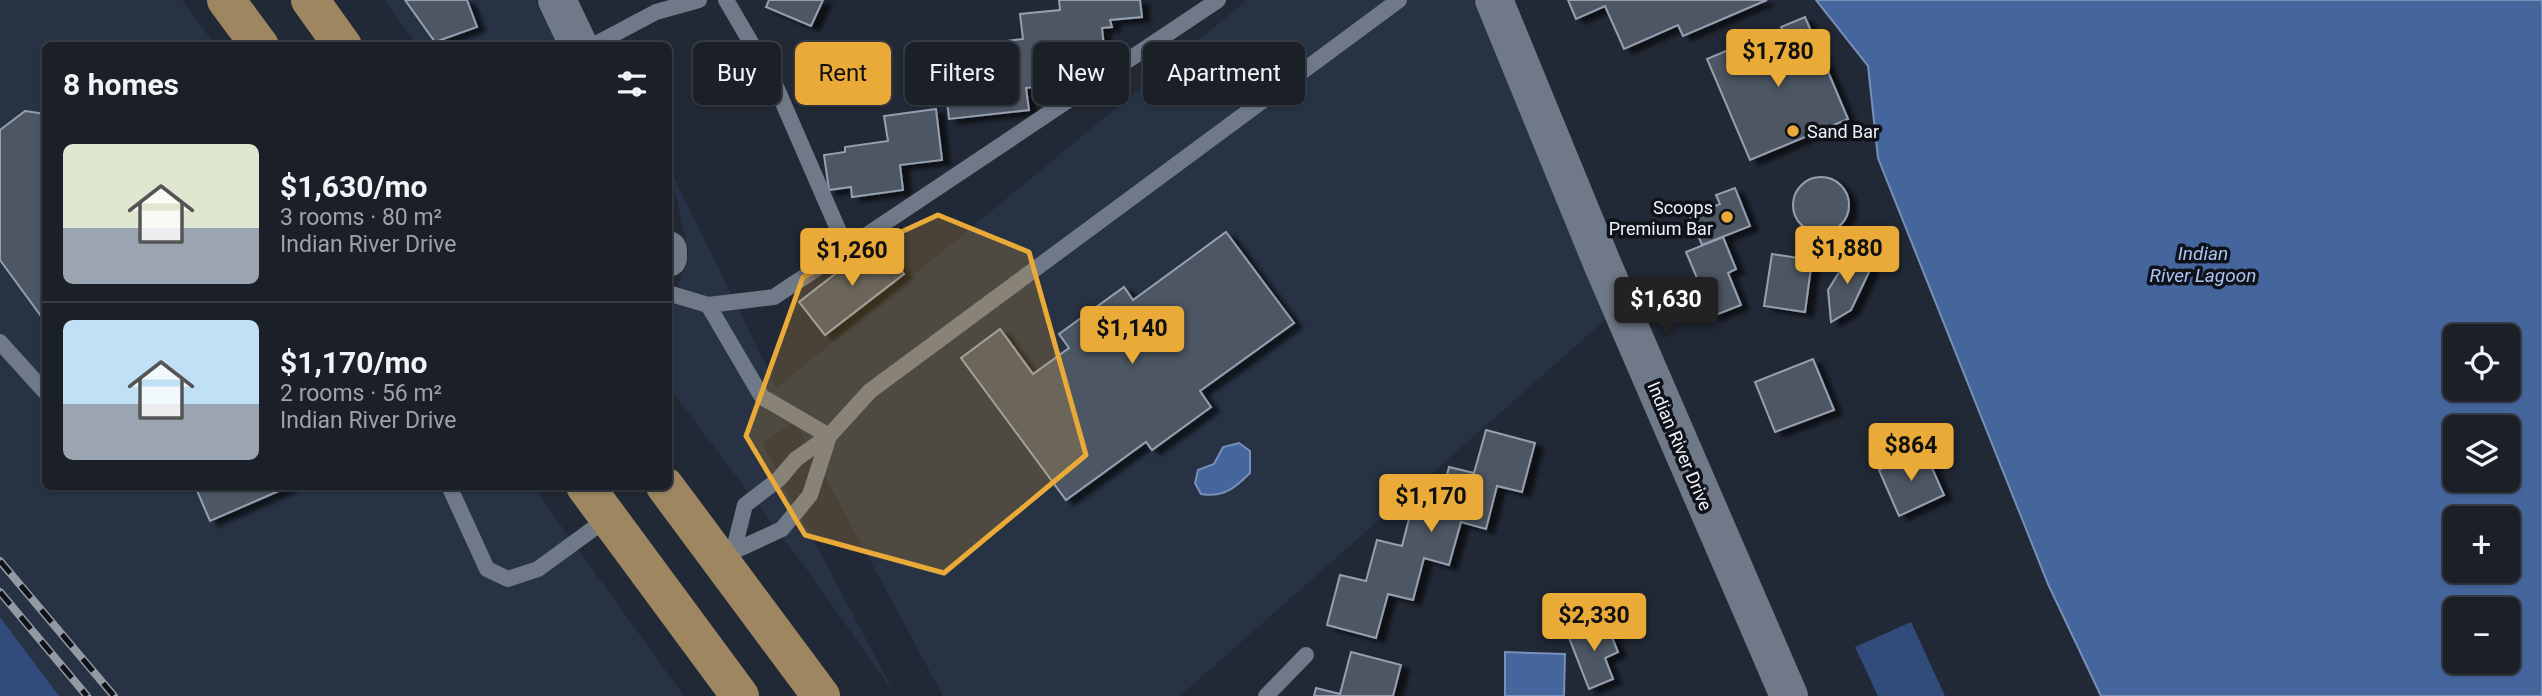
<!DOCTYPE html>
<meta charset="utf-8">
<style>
body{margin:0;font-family:Roboto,sans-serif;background:#232730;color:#f1f3f6;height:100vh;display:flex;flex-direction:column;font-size:26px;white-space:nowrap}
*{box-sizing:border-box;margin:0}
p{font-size:23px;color:#9fa2a8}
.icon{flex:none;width:38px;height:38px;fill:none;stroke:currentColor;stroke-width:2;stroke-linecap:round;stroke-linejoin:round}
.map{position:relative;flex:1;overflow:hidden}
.details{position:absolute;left:42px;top:42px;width:630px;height:448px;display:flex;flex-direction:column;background:#1a1f28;border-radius:10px;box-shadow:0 2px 5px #0004,0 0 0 2px #383d45}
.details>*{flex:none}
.hud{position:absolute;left:693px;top:42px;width:665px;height:63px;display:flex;gap:14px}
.buttons{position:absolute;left:2443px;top:324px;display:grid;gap:14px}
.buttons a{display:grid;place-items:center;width:77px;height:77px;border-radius:10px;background:#1a1f28;box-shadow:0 2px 5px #0004,0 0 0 2px #383d45;font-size:35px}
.price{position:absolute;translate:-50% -60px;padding:0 16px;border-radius:7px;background:#eaaa38;color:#111;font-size:23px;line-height:46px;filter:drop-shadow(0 2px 4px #0008)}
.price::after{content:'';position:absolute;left:50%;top:42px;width:21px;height:16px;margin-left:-10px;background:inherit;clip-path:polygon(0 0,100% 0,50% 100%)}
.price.selected{background:#222;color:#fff}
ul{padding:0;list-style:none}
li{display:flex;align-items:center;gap:21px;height:175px;padding:0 21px}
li+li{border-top:2px solid #383d45}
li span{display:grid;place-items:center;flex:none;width:196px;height:140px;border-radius:10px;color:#555}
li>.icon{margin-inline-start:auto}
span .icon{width:84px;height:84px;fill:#fffc;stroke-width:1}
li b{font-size:30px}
h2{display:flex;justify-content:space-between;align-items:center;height:84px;padding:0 21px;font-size:30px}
.chip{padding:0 24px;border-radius:10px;background:#1a1f28;box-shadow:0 2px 5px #0004,0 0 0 2px #383d45;font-size:24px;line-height:63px}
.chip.selected{background:#eaaa38;color:#111}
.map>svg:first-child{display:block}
</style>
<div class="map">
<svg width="2542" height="696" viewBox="0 0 2542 696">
<defs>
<filter id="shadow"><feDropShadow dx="8" dy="4.5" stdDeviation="2" flood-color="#0009"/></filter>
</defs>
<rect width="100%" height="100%" fill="#222936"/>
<!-- built -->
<g fill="#273244">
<polygon points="0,0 182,0 215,45 46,46 46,486 533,487 684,696 59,696 0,617"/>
<polygon points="384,0 535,0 558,45 417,45"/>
<polygon points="1247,0 1473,0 1605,320 1180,696 943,696 795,421 762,443 896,696 810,574 669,387 669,311 683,291 678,285 687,264 688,250 676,196 669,181 668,165 777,388"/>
</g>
<!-- green -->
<g fill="#314c7b">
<polygon points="0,617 59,696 0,696"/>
<polygon points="1911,622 1945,696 1878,696 1855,647"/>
</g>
<!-- water -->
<g fill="#45659d" stroke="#778fb9" stroke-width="2" fill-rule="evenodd">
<path d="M1816,0H2542V696H2101L2048,584L1878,158L1868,66ZM2455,336H2508V388H2455ZM2455,427H2508V480H2455ZM2455,518H2508V570H2455ZM2455,609H2508V662H2455Z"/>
<path d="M1239,443L1250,451V473C1235,488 1223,498 1201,494L1195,483L1198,470L1214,464L1223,447Z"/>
<polygon points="1505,652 1565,654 1564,696 1505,696"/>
</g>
<!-- building -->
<g fill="#4d5664" stroke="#959faf" stroke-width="2" filter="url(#shadow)">
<polygon points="405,0 467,0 477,27 435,42"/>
<polygon points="769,0 823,0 811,26 766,7"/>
<polygon points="1059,0 1140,0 1142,17 1110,20 1112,27 1102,28 1104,47 1076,50 1077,57 1064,59 1066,76 1034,80 1034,87 1026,88 1029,110 949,119 944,74 985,70 982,44 1023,39 1020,14 1060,10"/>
<polygon points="1568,0 1767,0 1683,36 1678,25 1624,49 1605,6 1576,19"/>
<polygon points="1805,17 1848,119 1750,160 1707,59 1768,33 1771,41 1785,36 1781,27"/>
<polygon points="936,109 942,160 900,165 903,190 852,197 851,187 829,190 824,155 845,152 845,147 888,141 884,116"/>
<polygon points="25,111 46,114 46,323 0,260 0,130"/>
<circle cx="1821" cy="205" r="28"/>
<polygon points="1735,188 1750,226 1702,245 1690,216 1720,204 1716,195"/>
<polygon points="1226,232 1294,323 1200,391 1211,407 1152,450 1146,442 1066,500 961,358 1000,329 1033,374 1069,348 1059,334 1124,287 1133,300"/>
<polygon points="1723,237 1736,269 1728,273 1741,305 1713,316 1686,252"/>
<polygon points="879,240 904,274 825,335 799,302"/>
<polygon points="1772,254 1812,260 1805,312 1764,306"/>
<polygon points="1866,255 1869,272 1851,310 1831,322 1828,290 1848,258"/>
<polygon points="1813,359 1834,410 1775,432 1755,382"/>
<polygon points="1486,430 1535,443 1522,492 1497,486 1486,529 1461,522 1449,565 1424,558 1413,600 1388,594 1376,638 1327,625 1340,575 1366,581 1377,540 1402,546 1413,503 1438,510 1449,467 1474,473"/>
<polygon points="1924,450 1944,495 1899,516 1879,470"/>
<polygon points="195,486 290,486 210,521"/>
<polygon points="1605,620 1618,652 1605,658 1613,679 1589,689 1568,635"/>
<polygon points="1351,652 1401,665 1393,696 1314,696 1316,688 1340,694"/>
</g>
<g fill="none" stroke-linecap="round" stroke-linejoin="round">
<!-- lane -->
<g stroke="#707988" stroke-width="16">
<polyline points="726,0 774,82 847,250"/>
<polyline points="592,46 656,12 699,0"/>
<polyline points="668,293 708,305 774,297 1218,0"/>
<polyline points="708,305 762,397 829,436"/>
<polyline points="0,342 46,393"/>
<polyline points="449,486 487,569 508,579 538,569 608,518"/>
<polyline points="734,549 745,505 779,479 796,459 829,436 870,391 1399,0"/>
<polyline points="728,554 782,529 810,495 829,436"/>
<polyline points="1266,696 1306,655"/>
</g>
<!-- secondary -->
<g stroke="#707988" stroke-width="38">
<polyline points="557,0 579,46"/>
<polyline points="1494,0 1604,268 1789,696"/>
<polyline points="668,250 668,258"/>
</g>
<!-- primary -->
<g stroke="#9d8660" stroke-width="38">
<polyline points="226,0 260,46"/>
<polyline points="310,0 343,46"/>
<polyline points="585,486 740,696"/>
<polyline points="665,486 821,696"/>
</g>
<defs>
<g id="rail">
<polyline points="0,561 114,696"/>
<polyline points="0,592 87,696"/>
</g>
</defs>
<!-- rail casing -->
<use href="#rail" stroke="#949aa4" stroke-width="8"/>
<!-- rail -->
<use href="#rail" stroke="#0f1218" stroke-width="5" stroke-dasharray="16" stroke-linecap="butt"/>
</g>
<!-- marked area -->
<path fill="#eaaa38" fill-opacity="0.2" stroke="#eaaa38" stroke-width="5" stroke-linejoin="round" d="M938,215L1029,252L1086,455L944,573L805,535L746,436L803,277Z"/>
<!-- markers -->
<g fill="#eaaa38" stroke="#0f1218" stroke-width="2.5">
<circle cx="1793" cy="131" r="7"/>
<circle cx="1727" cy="217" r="7"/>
</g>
<g text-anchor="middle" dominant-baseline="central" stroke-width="7" stroke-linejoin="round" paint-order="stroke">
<!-- poi labels -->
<g font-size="18" fill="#edf2fb" stroke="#0f1218" text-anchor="start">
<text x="1807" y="131">Sand Bar</text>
<text x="1713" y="207" text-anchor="end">Scoops<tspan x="1713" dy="21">Premium Bar</tspan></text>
</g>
<!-- street labels -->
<g font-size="18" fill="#edf2fb" stroke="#0f1218">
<text transform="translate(1680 446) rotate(67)">Indian River Drive</text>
</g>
<!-- water labels -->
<g font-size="19" font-style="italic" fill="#a9c5f6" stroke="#0f1218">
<text x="2203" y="253">Indian<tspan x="2203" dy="22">River Lagoon</tspan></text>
</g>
</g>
</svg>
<div class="buttons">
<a><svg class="icon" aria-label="locate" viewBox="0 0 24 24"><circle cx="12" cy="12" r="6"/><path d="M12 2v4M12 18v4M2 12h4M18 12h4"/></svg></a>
<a><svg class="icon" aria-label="layers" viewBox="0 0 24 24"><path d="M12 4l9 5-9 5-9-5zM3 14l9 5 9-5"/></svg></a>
<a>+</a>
<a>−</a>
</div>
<b class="price" style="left:1778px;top:89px">$1,780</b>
<b class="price" style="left:1847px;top:286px">$1,880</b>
<b class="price" style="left:852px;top:288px">$1,260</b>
<b class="price selected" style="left:1666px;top:337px">$1,630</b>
<b class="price" style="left:1132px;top:366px">$1,140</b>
<b class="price" style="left:1911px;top:483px">$864</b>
<b class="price" style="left:1431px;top:534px">$1,170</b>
<b class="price" style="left:1594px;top:653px">$2,330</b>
<div class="hud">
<a class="chip">Buy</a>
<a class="chip selected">Rent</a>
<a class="chip">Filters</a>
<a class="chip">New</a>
<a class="chip">Apartment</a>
</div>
<section class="details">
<h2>8 homes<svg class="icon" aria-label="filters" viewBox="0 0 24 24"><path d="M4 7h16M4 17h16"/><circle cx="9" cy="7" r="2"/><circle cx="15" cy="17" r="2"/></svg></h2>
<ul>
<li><span style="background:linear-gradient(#dfe7d0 60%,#9aa5b1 0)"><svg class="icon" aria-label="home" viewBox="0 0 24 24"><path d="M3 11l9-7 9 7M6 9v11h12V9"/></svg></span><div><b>$1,630/mo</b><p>3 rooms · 80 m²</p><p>Indian River Drive</p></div></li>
<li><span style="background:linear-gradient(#bfe0f5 60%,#9aa5b1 0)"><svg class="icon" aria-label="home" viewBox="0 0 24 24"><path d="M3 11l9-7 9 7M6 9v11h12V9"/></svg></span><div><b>$1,170/mo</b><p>2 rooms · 56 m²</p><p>Indian River Drive</p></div></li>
</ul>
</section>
</div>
